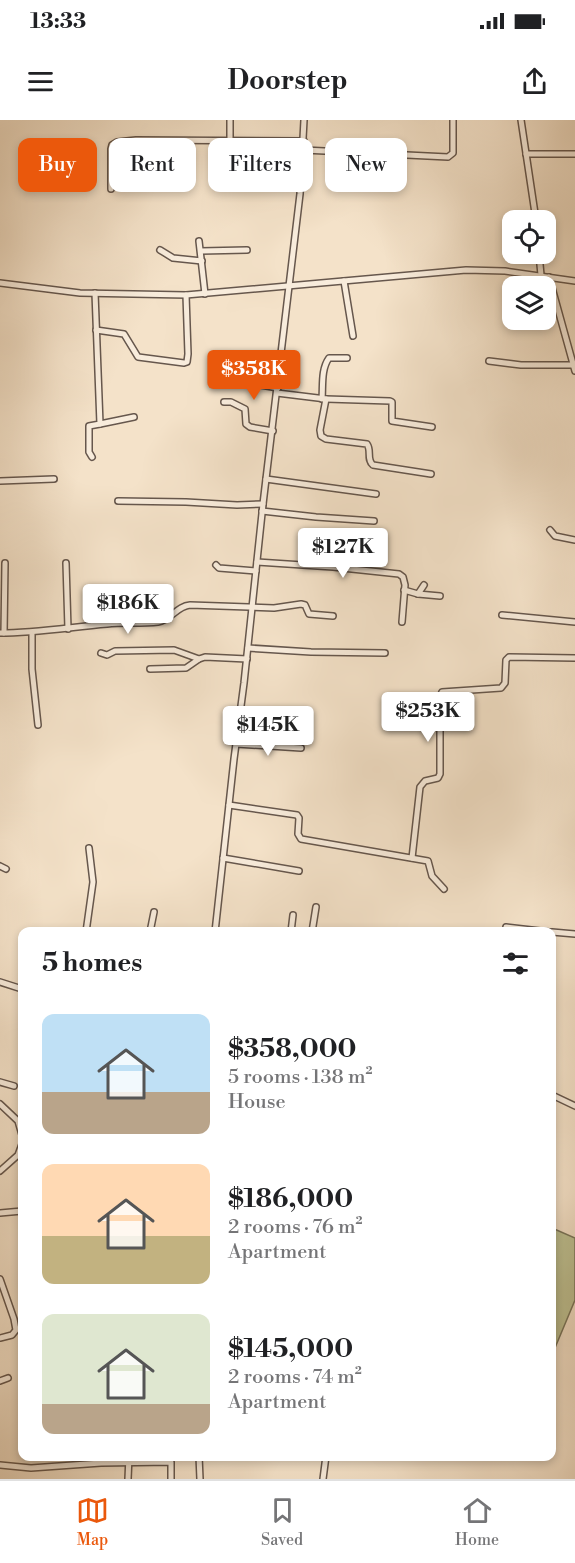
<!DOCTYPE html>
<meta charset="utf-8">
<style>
body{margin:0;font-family:"Libre Bodoni",serif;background:#f2f2f2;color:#202124;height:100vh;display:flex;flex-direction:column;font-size:22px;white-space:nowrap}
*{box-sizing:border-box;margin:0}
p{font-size:20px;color:#757577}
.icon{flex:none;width:33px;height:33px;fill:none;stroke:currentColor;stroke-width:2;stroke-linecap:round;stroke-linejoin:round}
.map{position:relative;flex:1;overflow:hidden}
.side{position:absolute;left:18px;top:807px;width:538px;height:534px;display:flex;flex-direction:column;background:#fff;border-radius:12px;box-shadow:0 3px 9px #0003}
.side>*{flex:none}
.hud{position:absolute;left:18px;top:18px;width:540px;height:54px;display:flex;gap:12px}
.tools{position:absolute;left:502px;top:90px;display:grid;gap:12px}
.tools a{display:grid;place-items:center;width:54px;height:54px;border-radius:12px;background:#fff;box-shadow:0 3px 9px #0003;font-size:30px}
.price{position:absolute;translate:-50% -51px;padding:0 14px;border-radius:6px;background:#fff;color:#222;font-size:20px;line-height:39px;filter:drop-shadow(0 2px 3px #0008)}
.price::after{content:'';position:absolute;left:50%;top:36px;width:18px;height:14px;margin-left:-9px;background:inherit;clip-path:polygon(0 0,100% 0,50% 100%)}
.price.on{background:#ea580c;color:#fff}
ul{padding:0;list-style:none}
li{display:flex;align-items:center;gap:18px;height:150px;padding:0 24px}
li span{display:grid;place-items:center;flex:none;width:168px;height:120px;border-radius:12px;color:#555}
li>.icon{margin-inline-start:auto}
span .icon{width:72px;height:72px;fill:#fffc;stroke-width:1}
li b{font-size:26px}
h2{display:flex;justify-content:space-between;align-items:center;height:72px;padding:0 24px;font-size:26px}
.chip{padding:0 21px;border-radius:12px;background:#fff;box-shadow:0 3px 9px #0003;font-size:21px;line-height:54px}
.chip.on{background:#ea580c;color:#fff}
.status{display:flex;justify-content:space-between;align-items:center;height:42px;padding:0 30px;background:#fff;direction:ltr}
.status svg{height:16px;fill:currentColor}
header{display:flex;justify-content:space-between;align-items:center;height:78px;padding:0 24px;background:#fff;font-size:27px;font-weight:700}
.tab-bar{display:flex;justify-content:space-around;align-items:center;height:84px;border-top:2px solid #e0e0e0;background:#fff;font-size:16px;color:#757577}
.tab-bar a{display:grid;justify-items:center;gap:3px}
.tab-bar .on{color:#ea580c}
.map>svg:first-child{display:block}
</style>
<div class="status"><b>13:33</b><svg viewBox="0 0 49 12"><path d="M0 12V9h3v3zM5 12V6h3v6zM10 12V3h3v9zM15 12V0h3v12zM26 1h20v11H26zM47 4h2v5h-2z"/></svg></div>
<header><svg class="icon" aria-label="menu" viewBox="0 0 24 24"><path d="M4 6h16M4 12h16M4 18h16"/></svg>Doorstep<svg class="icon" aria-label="share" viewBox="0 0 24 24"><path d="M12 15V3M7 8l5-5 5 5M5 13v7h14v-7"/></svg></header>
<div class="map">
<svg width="575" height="1359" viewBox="0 0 575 1359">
<rect width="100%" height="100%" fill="#f4e2c9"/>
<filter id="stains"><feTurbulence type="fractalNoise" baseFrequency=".00333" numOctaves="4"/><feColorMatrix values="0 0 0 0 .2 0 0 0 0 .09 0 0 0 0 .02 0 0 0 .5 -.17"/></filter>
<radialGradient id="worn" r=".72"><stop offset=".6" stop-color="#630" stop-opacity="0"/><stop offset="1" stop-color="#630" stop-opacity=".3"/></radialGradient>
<!-- green -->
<polygon fill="#bec294" stroke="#7a765c" stroke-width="1.5" points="552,1108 575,1118 575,1180 552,1235"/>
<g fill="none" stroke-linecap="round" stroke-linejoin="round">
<defs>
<g id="minor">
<polyline points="230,0 230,20"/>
<polyline points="521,0 536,100"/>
<polyline points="304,30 448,37 453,33 453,0"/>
<polyline points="526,34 575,34"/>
<polyline points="111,69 111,29 112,25 117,22 136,20 304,21"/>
<polyline points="199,121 205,174"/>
<polyline points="160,130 173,138 202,141"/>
<polyline points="201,131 247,130"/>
<polyline points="539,134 541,155"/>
<polyline points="549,157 575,251"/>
<polyline points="344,161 353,216"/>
<polyline points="0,163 80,173 186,175 466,150 505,151 575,161"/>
<polyline points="96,210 124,214 138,237 184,243 187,242 188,234 186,175"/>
<polyline points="489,241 521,245 573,245"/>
<polyline points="232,260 278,268"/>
<path d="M277,273L326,279L320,310L321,316L326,319L367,324C372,331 366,339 373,345L431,354"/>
<path d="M322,279C323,265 321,249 329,238H347"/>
<polyline points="326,279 390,281 392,282 392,301 432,307"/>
<polyline points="224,282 231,282 245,289 246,304 250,307 273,311"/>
<polyline points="100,304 134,297"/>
<polyline points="92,337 89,332 89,306 100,304 95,173"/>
<polyline points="266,359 376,374"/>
<polyline points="0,361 54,359"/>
<polyline points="118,381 186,382 237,385 263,384"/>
<polyline points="262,391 316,397 374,401"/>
<polyline points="550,410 555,416 575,420"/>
<polyline points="257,442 333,447 399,454 403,457 405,465 402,502"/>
<polyline points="66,443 68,509"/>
<polyline points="216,445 219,448 256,451"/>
<polyline points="404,470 418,474 424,465"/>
<polyline points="418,474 440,476"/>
<polyline points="502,495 575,502"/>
<path d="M0,513C36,513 71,507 107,504C123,502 141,504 158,502C171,500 177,486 190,485L274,488L301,484L305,485L309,494L333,496"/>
<polyline points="4,513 5,443"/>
<polyline points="32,513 32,549 38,605"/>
<polyline points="248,528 311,532 385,533"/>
<polyline points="101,533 107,535 115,531 174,530 199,539"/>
<polyline points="150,549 186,548 199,539 205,537 247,539"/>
<polyline points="236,624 301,628"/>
<polyline points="229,685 297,695 299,698 298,714 301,719 428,741 432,756 444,769"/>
<polyline points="223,738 299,751"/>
<polyline points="412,738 420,667 425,661 438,658 440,654 440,577 442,572 501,568 505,563 506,540 509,537 575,538"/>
<polyline points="0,746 6,749"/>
<polyline points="506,807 549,812"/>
<polyline points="86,812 93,762 89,728"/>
<polyline points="150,812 154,792"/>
<polyline points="215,812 234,639 244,563 263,384 300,74 304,0"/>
<polyline points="291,812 293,795"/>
<polyline points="312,812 316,787"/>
<polyline points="552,812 575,814"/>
<polyline points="0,862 22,869"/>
<polyline points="0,962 14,966"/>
<polyline points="552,975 575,986"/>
<polyline points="0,984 18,1001 22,1015"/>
<polyline points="0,1051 18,1035 22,1024"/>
<polyline points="0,1093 22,1091"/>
<polyline points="0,1159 14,1199 16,1210 12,1215 0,1218"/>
<polyline points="0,1261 8,1258"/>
<polyline points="199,1336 200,1359"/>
<polyline points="0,1345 31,1348 101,1343 171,1342 171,1359"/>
<polyline points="128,1359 129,1336"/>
<polyline points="323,1359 326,1336"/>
</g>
</defs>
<!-- minor casing -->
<use href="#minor" stroke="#66574d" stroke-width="8"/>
<!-- minor -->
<use href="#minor" stroke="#f8ecdc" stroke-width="5"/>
</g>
<rect width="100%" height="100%" filter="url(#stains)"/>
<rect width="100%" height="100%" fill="url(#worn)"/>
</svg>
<div class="tools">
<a><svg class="icon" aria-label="locate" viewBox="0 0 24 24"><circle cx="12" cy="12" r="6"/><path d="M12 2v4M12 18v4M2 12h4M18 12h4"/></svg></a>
<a><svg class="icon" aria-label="layers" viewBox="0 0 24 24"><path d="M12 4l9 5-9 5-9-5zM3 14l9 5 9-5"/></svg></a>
</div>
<b class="price on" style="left:254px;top:281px">$358K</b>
<b class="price" style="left:343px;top:459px">$127K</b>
<b class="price" style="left:128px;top:515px">$186K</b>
<b class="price" style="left:428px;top:623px">$253K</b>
<b class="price" style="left:268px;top:637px">$145K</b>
<div class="hud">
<a class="chip on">Buy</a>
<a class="chip">Rent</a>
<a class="chip">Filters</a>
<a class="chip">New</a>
</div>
<section class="side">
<h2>5 homes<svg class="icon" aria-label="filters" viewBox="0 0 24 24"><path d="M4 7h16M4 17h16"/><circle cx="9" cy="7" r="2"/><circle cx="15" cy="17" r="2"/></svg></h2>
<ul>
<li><span style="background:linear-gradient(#bfe0f5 65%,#b9a48a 0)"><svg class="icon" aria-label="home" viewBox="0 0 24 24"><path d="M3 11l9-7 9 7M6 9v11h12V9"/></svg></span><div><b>$358,000</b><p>5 rooms · 138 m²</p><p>House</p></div></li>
<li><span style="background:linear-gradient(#ffd9b3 60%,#c2b280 0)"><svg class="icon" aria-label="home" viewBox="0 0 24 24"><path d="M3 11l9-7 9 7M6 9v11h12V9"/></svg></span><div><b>$186,000</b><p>2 rooms · 76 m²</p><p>Apartment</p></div></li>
<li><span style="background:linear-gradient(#dfe7d0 75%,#b9a48a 0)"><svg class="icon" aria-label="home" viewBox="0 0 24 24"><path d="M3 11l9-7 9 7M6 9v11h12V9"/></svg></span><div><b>$145,000</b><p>2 rooms · 74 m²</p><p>Apartment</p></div></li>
</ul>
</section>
</div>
<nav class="tab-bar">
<a class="on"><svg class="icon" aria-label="map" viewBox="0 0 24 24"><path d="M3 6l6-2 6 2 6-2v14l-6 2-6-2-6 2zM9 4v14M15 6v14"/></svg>Map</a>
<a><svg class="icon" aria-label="saved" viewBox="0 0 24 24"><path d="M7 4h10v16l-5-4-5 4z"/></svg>Saved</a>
<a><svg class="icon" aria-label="home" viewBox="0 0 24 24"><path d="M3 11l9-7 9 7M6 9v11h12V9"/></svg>Home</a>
</nav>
